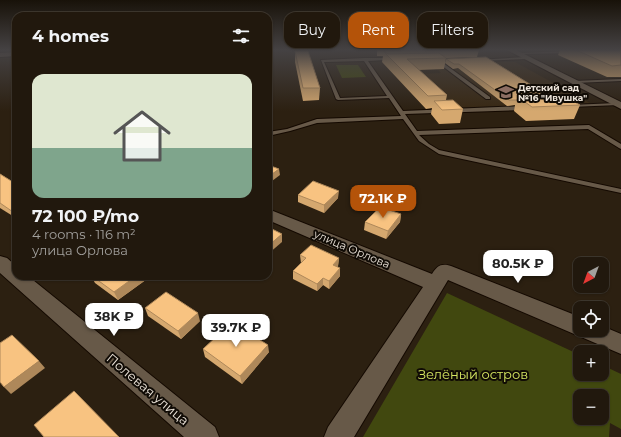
<!DOCTYPE html>
<meta charset="utf-8">
<style>
body{margin:0;font-family:Montserrat,sans-serif;background:#292116;color:#f1f3f6;height:100vh;display:flex;flex-direction:column;font-size:15px;white-space:nowrap}
*{box-sizing:border-box;margin:0}
p{font-size:13px;color:#a2a09d}
.icon{flex:none;width:22px;height:22px;fill:none;stroke:currentColor;stroke-width:2;stroke-linecap:round;stroke-linejoin:round}
.map{position:relative;flex:1;overflow:hidden}
.sheet{position:absolute;left:12px;top:12px;width:260px;height:268px;display:flex;flex-direction:column;background:#21180d;border-radius:12px;box-shadow:0 1px 3px #0004,0 0 0 1px #3e372e}
.sheet>*{flex:none}
.top-card{position:absolute;left:284px;top:12px;width:277px;height:36px;display:flex;gap:8px}
.needle{width:26px;rotate:221deg}
.tools{position:absolute;left:573px;top:257px;display:grid;gap:8px}
.tools a{display:grid;place-items:center;width:36px;height:36px;border-radius:8px;background:#21180d;box-shadow:0 1px 3px #0004,0 0 0 1px #3e372e;font-size:20px}
.price{position:absolute;translate:-50% -34px;padding:0 9px;border-radius:8px;background:#fff;color:#222;font-size:13px;line-height:26px;filter:drop-shadow(0 1px 2px #0008)}
.price::after{content:'';position:absolute;left:50%;top:24px;width:12px;height:9px;margin-left:-6px;background:inherit;clip-path:polygon(0 0,100% 0,50% 100%)}
.price.selected{background:#b45309;color:#fff}
ul{padding:0;list-style:none}
li{display:grid;align-content:center;gap:8px;height:212px;padding:0 20px}
li span{display:grid;place-items:center;height:124px;border-radius:12px;color:#555}
li>.icon{margin-inline-start:auto}
span .icon{width:72px;height:72px;fill:#fffc;stroke-width:1}
li b{font-size:17px}
h2{display:flex;justify-content:space-between;align-items:center;height:48px;padding:0 20px;font-size:17px}
.chip{padding:0 14px;border-radius:12px;background:#21180d;box-shadow:0 1px 3px #0004,0 0 0 1px #3e372e;font-size:14px;line-height:36px}
.chip.selected{background:#b45309;color:#fff}
.map>svg:first-child{display:block}
</style>
<div class="map">
<svg width="621" height="437" viewBox="0 0 621 437">
<rect width="100%" height="100%" fill="#2c2011"/>
<!-- built -->
<polygon fill="#382813" points="515,62 590,103 456,108 420,74 441,73 432,64"/>
<!-- green -->
<g fill="#41480f" fill-rule="evenodd">
<polygon points="336,65 358,65 366,77 342,78"/>
<path d="M447,293L580,355V374H602V365L621,374V429L610,423L609,437H363ZM580,396H602V418H580Z"/>
</g>
<g fill="none" stroke-linecap="round" stroke-linejoin="round">
<defs>
<g id="lane">
<polygon points="570,51 571,53 520,54 518,53"/>
<polygon points="526,57 527,59 479,61 477,60"/>
<path d="M365,58H386L385,60L368,61L403,111L524,106L527,108L524,110L405,114L417,131L589,125L621,144V149L619,148L588,129L419,135L429,144L439,150L621,189V193L439,154L419,141L403,119L317,123L290,131L268,136V132L287,129L317,119L401,116L389,98L338,100L336,99L321,60ZM364,61L387,96L340,98L324,62Z"/>
<polygon points="437,60 439,60 490,97 490,99 486,99 437,62"/>
<polygon points="621,79 621,81 574,83 572,82 574,81"/>
<polygon points="617,103 619,103 619,105 570,107 568,106 570,105"/>
</g>
<g id="street">
<polygon points="507,50 516,50 621,102 621,109"/>
<polygon points="16,52 16,56 0,57 0,53"/>
<path d="M268,209L432,274C437,266 441,263 451,266L580,317V330H602V326L621,334V354L448,280L354,437H324L328,427L423,287L268,220Z"/>
<polygon points="0,256 7,258 16,266 16,276 28,276 215,427 219,437 184,437 0,273"/>
</g>
</defs>
<!-- lane casing -->
<use href="#lane" stroke="#140900" stroke-width="2"/>
<!-- street casing -->
<use href="#street" stroke="#140900" stroke-width="2"/>
<!-- lane -->
<use href="#lane" fill="#675948" fill-rule="evenodd"/>
<!-- street -->
<use href="#street" fill="#675948" fill-rule="evenodd"/>
</g>
<!-- wall -->
<g fill="#d5a86f">
<polygon points="377,50 479,50 477,57 446,58 444,69 418,70 447,95 446,100 463,109 460,123 439,124 431,114 432,108 426,109 382,62 383,56 377,56"/>
<polygon points="560,50 621,50 621,77 607,77 558,55"/>
<polygon points="295,51 320,88 319,100 303,101 295,62"/>
<polygon points="446,59 549,96 580,105 574,119 526,121 514,111 515,105 507,106 458,68 453,69 445,63"/>
<polygon points="0,174 16,184 16,218 0,208"/>
<polygon points="298,195 338,198 324,213 298,202"/>
<polygon points="401,214 400,222 386,239 364,230 365,222"/>
<polygon points="300,255 339,258 338,266 337,267 340,268 340,276 329,289 323,285 317,291 293,279 293,271 301,263"/>
<polygon points="91,276 146,276 147,279 118,300 95,283"/>
<polygon points="145,308 200,321 181,339 148,316"/>
<polygon points="203,349 269,352 242,384 205,357"/>
</g>
<!-- shaded-wall -->
<g fill="#ae885a">
<polygon points="279,169 280,175 268,184 268,177"/>
<polygon points="339,191 338,198 324,213 324,205"/>
<polygon points="401,214 400,222 386,239 388,231"/>
<polygon points="282,234 282,242 268,254 268,246"/>
<polygon points="339,258 338,266 332,273 333,265"/>
<polygon points="340,268 340,276 329,289 329,281"/>
<polygon points="136,276 146,276 147,279 118,300 114,292"/>
<polygon points="323,278 323,285 317,291 317,284"/>
<polygon points="198,313 200,321 181,339 178,331"/>
<polygon points="268,345 269,352 242,384 240,376"/>
<polygon points="39,361 45,368 11,394 4,387"/>
</g>
<!-- building -->
<g fill="#f8c381" stroke="#ae885a">
<polygon points="576,50 621,50 621,65 612,66"/>
<polygon points="295,51 308,51 320,88 303,88"/>
<polygon points="383,51 388,54 439,53 446,58 407,59 447,95 428,96"/>
<polygon points="486,57 549,96 518,97 517,100 509,100 459,64 454,64 446,59"/>
<polygon points="564,96 580,105 532,107 518,97"/>
<polygon points="453,100 463,109 442,110 434,101"/>
<polygon points="268,165 279,169 268,177"/>
<polygon points="0,174 16,184 16,214 0,203"/>
<polygon points="313,181 339,191 324,205 298,195"/>
<polygon points="380,207 401,214 388,231 365,222"/>
<polygon points="268,227 282,234 268,246"/>
<polygon points="311,245 339,258 333,265 340,268 329,281 323,278 317,284 293,271 306,258 300,255"/>
<polygon points="92,276 136,276 114,292"/>
<polygon points="166,292 198,313 178,331 145,308"/>
<polygon points="232,322 268,345 240,376 203,349"/>
<polygon points="12,335 39,361 4,387 0,382 0,343"/>
<polygon points="74,391 119,437 44,437 34,425"/>
</g>
<!-- sky -->
<linearGradient id="sky" x2="0" y2="1"><stop stop-color="#181209"/><stop offset="0.45" stop-color="#454243"/><stop offset="1" stop-color="#454243" stop-opacity="0"/></linearGradient>
<rect width="621" height="111" fill="url(#sky)"/>
<!-- icons -->
<defs>
<symbol id="school-bare" viewBox="-9 -9 18 18"><path d="M0-5L7-2L0 1L-7-2ZM-4 1L0 2.5L4 1V4Q0 6-4 4Z" fill="#8d6e63" stroke="#100b05" stroke-width="2.5" paint-order="stroke"/></symbol>
</defs>
<g fill-rule="evenodd">
<use href="#school-bare" x="495" y="81" width="22" height="22"/>
</g>
<g text-anchor="middle" dominant-baseline="central" stroke-width="4" stroke-linejoin="round" paint-order="stroke">
<!-- far-poi labels -->
<g font-size="9" font-weight="bold" fill="#ebe3d9" stroke="#100b05" text-anchor="start">
<text x="518" y="87">Детский сад<tspan x="518" dy="10">№16 "Ивушка"</tspan></text>
</g>
<!-- street labels -->
<g font-size="11" fill="#ebe3d9" stroke="#100b05">
<text transform="translate(352 249) rotate(23)">улица Орлова</text>
</g>
<!-- near-park labels -->
<g font-size="13" fill="#d7e862" stroke="#100b05">
<text x="473" y="374">Зелёный остров</text>
</g>
<!-- near-street labels -->
<g font-size="13" fill="#ebe3d9" stroke="#100b05">
<text transform="translate(148 389) rotate(40)">Полевая улица</text>
</g>
</g>
</svg>
<div class="tools">
<a><svg class="needle" viewBox="-14 -14 28 28"><path d="M0-13l5 13h-10z" fill="#e53935"/><path d="M0 13l5-13h-10z" fill="#a2a09d"/></svg></a>
<a><svg class="icon" aria-label="locate" viewBox="0 0 24 24"><circle cx="12" cy="12" r="6"/><path d="M12 2v4M12 18v4M2 12h4M18 12h4"/></svg></a>
<a>+</a>
<a>−</a>
</div>
<b class="price selected" style="left:383px;top:219px">72.1K ₽</b>
<b class="price" style="left:518px;top:284px">80.5K ₽</b>
<b class="price" style="left:114px;top:337px">38K ₽</b>
<b class="price" style="left:236px;top:348px">39.7K ₽</b>
<div class="top-card">
<a class="chip">Buy</a>
<a class="chip selected">Rent</a>
<a class="chip">Filters</a>
</div>
<section class="sheet">
<h2>4 homes<svg class="icon" aria-label="filters" viewBox="0 0 24 24"><path d="M4 7h16M4 17h16"/><circle cx="9" cy="7" r="2"/><circle cx="15" cy="17" r="2"/></svg></h2>
<ul>
<li><span style="background:linear-gradient(#dfe7d0 60%,#7fa58c 0)"><svg class="icon" aria-label="home" viewBox="0 0 24 24"><path d="M3 11l9-7 9 7M6 9v11h12V9"/></svg></span><div><b>72 100 ₽/mo</b><p>4 rooms · 116 m²</p><p>улица Орлова</p></div></li>
</ul>
</section>
</div>
